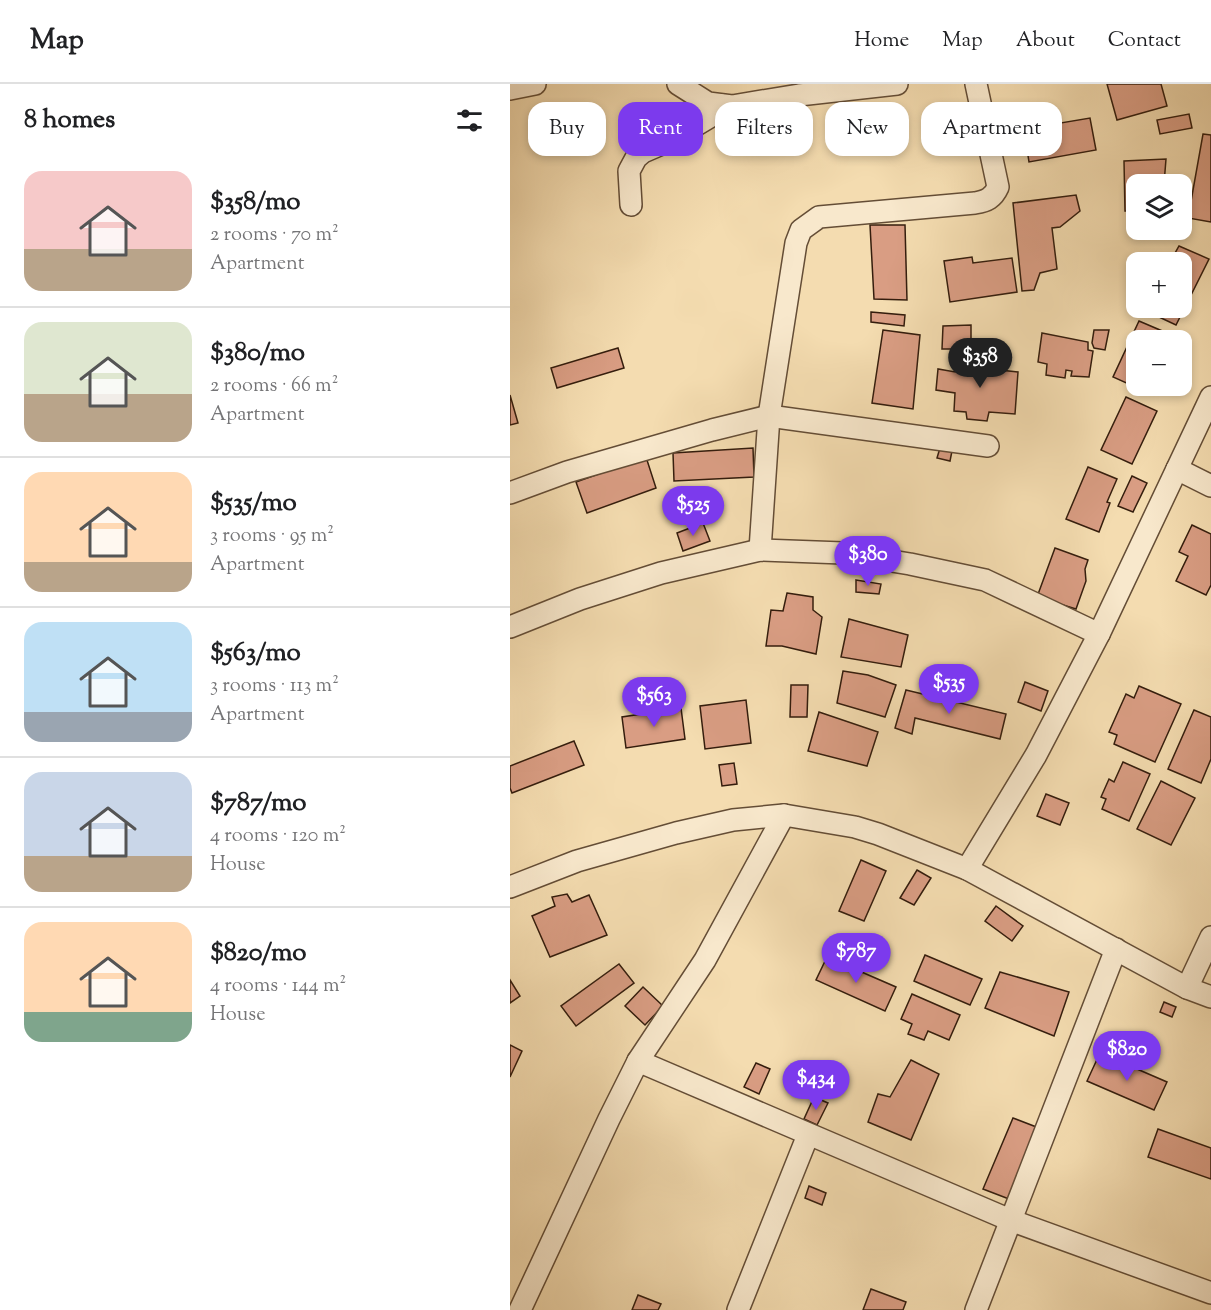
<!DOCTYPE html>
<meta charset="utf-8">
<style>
body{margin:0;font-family:"Sorts Mill Goudy",serif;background:#f2f2f2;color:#202124;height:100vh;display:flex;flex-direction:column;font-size:22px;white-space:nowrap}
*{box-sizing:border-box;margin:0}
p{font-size:20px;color:#757577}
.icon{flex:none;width:33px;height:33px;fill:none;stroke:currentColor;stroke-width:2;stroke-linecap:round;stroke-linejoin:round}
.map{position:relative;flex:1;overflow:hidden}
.side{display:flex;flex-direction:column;background:#fff;width:510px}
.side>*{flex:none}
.top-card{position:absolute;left:18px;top:18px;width:570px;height:54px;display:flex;gap:12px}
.tools{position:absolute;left:616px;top:90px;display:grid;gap:12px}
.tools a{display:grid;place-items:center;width:66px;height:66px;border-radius:12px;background:#fff;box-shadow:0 3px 9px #0003;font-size:30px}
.price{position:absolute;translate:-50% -51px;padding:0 14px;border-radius:21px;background:#7c3aed;color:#fff;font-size:20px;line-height:39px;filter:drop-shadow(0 2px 3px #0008)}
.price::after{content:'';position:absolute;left:50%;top:36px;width:18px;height:14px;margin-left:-9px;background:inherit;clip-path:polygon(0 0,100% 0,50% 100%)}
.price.active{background:#222;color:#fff}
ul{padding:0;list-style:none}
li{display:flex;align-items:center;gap:18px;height:150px;padding:0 24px}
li+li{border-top:2px solid #e0e0e0}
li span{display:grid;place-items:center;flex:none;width:168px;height:120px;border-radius:18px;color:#555}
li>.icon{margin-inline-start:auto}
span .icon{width:72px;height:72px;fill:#fffc;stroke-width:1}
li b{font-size:26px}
h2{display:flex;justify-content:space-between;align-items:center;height:72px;padding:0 24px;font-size:26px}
.pill{padding:0 21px;border-radius:18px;background:#fff;box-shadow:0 3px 9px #0003;font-size:21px;line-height:54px}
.pill.active{background:#7c3aed;color:#fff}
header{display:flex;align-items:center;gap:36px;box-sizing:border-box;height:84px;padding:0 30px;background:#fff;border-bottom:2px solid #e0e0e0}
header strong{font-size:28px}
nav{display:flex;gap:33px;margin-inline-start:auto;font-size:21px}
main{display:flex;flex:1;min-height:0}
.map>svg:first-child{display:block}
</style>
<header>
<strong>Map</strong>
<nav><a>Home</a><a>Map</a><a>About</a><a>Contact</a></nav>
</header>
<main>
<section class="side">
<h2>8 homes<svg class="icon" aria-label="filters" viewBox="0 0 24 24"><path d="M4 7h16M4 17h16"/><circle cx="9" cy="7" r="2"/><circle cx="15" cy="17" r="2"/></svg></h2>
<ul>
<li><span style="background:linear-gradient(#f6c9c9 65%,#b9a48a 0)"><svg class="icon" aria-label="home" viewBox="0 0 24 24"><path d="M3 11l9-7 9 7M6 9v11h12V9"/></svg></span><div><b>$358/mo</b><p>2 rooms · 70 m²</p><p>Apartment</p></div></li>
<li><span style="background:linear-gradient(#dfe7d0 60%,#b9a48a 0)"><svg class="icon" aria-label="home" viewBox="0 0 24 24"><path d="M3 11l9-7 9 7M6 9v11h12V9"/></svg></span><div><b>$380/mo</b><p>2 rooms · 66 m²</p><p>Apartment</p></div></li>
<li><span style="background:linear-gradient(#ffd9b3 75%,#b9a48a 0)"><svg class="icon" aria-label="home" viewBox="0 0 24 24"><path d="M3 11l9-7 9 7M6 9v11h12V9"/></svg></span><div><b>$535/mo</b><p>3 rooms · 95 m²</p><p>Apartment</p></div></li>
<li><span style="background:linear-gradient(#bfe0f5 75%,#9aa5b1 0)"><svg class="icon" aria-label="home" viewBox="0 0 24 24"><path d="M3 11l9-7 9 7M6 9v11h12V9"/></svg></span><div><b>$563/mo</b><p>3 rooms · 113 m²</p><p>Apartment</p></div></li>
<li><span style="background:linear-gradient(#c9d6e8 70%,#b9a48a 0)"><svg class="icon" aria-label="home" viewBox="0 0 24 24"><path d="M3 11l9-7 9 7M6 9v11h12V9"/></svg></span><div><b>$787/mo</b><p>4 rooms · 120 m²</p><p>House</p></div></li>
<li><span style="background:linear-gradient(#ffd9b3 75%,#7fa58c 0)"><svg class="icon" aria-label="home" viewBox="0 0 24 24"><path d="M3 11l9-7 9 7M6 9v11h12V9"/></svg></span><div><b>$820/mo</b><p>4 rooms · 144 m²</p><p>House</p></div></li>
</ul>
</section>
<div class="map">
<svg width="701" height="1226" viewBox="0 0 701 1226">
<rect width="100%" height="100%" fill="#f4dcb0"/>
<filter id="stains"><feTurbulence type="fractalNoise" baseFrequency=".00333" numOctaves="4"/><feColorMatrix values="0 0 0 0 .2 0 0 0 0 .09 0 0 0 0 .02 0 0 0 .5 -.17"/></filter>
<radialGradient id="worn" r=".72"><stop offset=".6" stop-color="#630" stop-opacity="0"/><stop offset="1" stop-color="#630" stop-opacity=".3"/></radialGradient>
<!-- building -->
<g fill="#d99d83" stroke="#341d0d" stroke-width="1.5">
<polygon points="597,0 651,0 657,22 607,36"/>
<polygon points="679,30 682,44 650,50 647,36"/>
<polygon points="544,33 545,40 580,34 586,66 519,78 514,46 523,44 522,37"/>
<polygon points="693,50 701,51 701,138 678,134"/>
<polygon points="656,75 654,100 627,100 627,127 615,127 614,77"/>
<polygon points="566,111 570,127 550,143 542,144 547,185 530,189 524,206 512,207 503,119"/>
<polygon points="360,141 395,141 397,216 364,215"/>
<polygon points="669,162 699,175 666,241 634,226 636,224 672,224 672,178 660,178"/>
<polygon points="462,173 463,179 502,174 507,208 440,218 434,177"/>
<polygon points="361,228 395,231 394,242 361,238"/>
<polygon points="629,237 657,249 654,256 627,256 627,302 633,302 632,306 603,293"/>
<polygon points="461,241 461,265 432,265 433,242"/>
<polygon points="373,246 410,251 403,325 362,319"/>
<polygon points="584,246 599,246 595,266 584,264 582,259"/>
<polygon points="532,249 578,258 578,266 583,267 579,293 561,292 562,287 556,286 555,294 536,291 537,280 528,278"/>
<polygon points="108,264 114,284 47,304 41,284"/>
<polygon points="464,270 484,274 481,285 508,288 505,330 479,328 477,337 457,335 456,328 444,327 445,309 426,306 428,285 445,288 446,281 462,283"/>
<polygon points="0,311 8,339 0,341"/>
<polygon points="616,313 647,327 622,380 591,366"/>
<polygon points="243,364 244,393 164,397 163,369"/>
<polygon points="430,364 442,367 440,377 427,374"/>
<polygon points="136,373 146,404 77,429 66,398"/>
<polygon points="578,383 607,395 597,418 600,419 589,448 556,435"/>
<polygon points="622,392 637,399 623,428 608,422"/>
<polygon points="193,439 200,457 173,467 167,449"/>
<polygon points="682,441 701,450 701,501 696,511 666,497 678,472 669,468"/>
<polygon points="545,464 578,476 575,485 576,497 566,525 527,513"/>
<polygon points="346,496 371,500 369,510 346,508"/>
<polygon points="277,509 303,513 303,526 312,533 306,570 272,562 256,562 261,526 273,527"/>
<polygon points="339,535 398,551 391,583 331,573"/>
<polygon points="333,587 358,591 386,601 375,633 327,619"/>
<polygon points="515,598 538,607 531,627 508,618"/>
<polygon points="281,601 298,601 297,633 280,633"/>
<polygon points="629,602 671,620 645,678 604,660 607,651 599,648 616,610 624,614"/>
<polygon points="396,606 496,630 490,655 405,634 402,650 385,644"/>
<polygon points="236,616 241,659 195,665 190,622"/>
<polygon points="171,624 175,655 116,664 112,633"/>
<polygon points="684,626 701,633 701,675 691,699 658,685"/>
<polygon points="309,628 368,648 357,682 298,667"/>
<polygon points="64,657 74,681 2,709 0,704 0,682"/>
<polygon points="613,678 640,690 619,737 592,725 596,715 591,713 599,695 604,698"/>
<polygon points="224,679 227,700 212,702 209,681"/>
<polygon points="651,697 685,714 661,761 627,745"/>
<polygon points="536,710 559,719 550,741 527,732"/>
<polygon points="351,776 376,787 354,837 329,827"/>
<polygon points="407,786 421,794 404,821 390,814"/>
<polygon points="57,810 62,818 79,811 97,851 40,873 22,832 45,822 42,813"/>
<polygon points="486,822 513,842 502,857 475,837"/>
<polygon points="415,871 472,895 460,921 404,897"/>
<polygon points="317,873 386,903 375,927 306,896"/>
<polygon points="109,880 124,899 66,942 51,922"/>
<polygon points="490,888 559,908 544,952 475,924"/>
<polygon points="0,896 10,912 0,919"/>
<polygon points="133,903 153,922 135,941 115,922"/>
<polygon points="402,910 450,931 439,956 418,947 414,956 398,950 402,940 391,935"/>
<polygon points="654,918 666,923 662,933 650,928"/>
<polygon points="0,961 12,967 0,993"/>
<polygon points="590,969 657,998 644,1026 577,997"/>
<polygon points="401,976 429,990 401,1056 358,1038 368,1010 380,1013"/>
<polygon points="246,979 260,985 249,1010 234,1003"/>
<polygon points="304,1013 318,1019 307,1041 294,1035"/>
<polygon points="503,1034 529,1044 499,1115 473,1105"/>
<polygon points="648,1045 701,1064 701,1095 638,1073"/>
<polygon points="299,1102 316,1109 312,1121 295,1114"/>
<polygon points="361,1205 396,1218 393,1226 353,1226"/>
<polygon points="128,1211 151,1220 148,1226 122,1226"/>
</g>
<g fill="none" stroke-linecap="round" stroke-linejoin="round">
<defs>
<g id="minor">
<polyline points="168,0 198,19 222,22 289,11 387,0"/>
<polyline points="0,5 25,0"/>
<polyline points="121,121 119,87 126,74 133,68 163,55 198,34 212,21"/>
<polyline points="667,385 701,402"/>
<polyline points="0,409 57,388 202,346 259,332 478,362"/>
<path d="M250,466L259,332L286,159L291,146L309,133L465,119C477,117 483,114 488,103L466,0"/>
<polyline points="0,543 70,515 151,489 250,466 333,469 400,480 475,496 589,550"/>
<polyline points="457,785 526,671 589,550 701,313"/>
<polyline points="0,803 67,777 166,749 223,736 274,731 345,743 368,750 457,785 677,904 701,913"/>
<polyline points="677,904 701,853"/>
<polyline points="128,977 500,1136 701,1209"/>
<polyline points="10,1226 99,1035 128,977 195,876 274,731"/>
<polyline points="228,1226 298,1051"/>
<polyline points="466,1226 606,865"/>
</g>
</defs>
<!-- minor casing -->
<use href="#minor" stroke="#644d36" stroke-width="24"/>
<!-- minor -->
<use href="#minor" stroke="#f8e8cc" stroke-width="21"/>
</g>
<rect width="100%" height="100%" filter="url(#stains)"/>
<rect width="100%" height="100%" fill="url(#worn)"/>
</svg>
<div class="tools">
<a><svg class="icon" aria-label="layers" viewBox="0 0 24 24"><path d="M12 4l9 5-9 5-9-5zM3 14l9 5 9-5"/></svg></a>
<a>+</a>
<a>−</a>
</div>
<b class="price active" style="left:470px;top:305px">$358</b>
<b class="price" style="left:183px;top:453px">$525</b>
<b class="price" style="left:358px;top:503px">$380</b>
<b class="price" style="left:439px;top:631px">$535</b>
<b class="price" style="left:144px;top:644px">$563</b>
<b class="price" style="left:346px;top:900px">$787</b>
<b class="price" style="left:617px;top:998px">$820</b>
<b class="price" style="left:306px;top:1027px">$434</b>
<div class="top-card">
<a class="pill">Buy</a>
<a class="pill active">Rent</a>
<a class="pill">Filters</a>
<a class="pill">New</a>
<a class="pill">Apartment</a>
</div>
</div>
</main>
